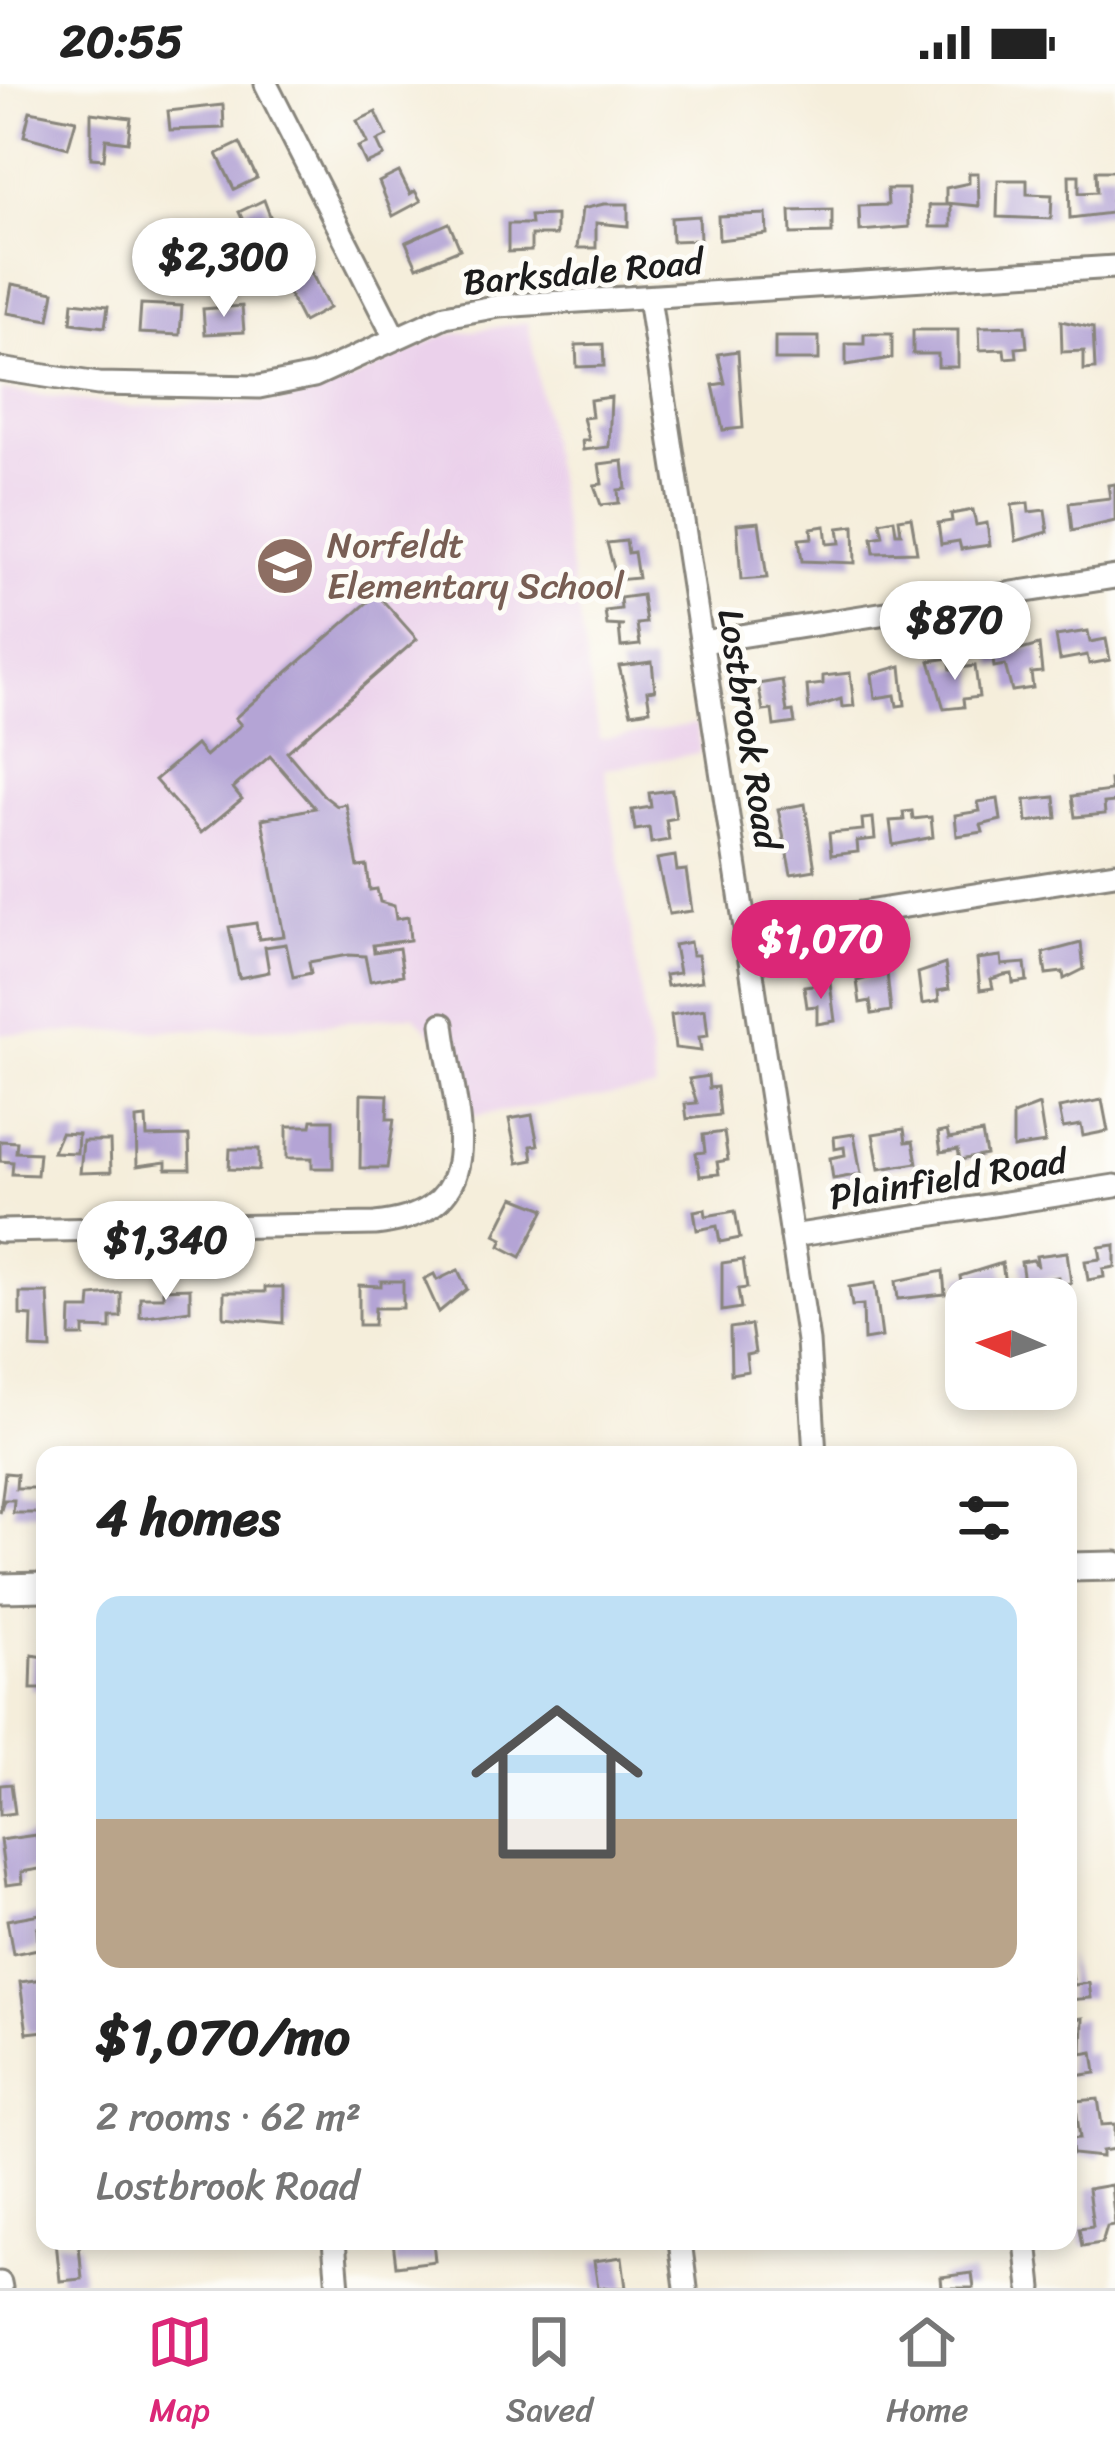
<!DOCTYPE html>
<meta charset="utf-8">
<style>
body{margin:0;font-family:Sriracha,sans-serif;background:#f2f2f2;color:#222;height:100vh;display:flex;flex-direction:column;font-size:45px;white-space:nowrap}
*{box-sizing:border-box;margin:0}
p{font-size:39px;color:#767676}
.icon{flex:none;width:66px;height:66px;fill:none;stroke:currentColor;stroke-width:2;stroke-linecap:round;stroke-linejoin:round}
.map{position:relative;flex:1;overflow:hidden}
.drawer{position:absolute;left:36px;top:1362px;width:1041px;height:804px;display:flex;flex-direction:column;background:#fff;border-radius:24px;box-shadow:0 6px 18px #0003}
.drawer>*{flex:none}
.needle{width:78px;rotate:272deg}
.buttons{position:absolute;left:945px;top:1194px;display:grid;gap:24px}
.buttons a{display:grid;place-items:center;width:132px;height:132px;border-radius:24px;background:#fff;box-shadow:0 6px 18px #0003;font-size:60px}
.price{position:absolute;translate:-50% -102px;padding:0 27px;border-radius:42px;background:#fff;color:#222;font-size:39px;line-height:78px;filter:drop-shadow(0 3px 6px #0008)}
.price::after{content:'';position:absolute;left:50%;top:72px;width:36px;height:27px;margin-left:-18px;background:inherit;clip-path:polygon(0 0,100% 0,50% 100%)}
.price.current{background:#db2777;color:#fff}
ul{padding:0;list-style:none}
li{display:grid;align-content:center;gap:24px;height:636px;padding:0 60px}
li span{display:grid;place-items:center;height:372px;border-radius:24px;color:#555}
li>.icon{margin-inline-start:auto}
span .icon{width:216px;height:216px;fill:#fffc;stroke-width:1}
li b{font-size:51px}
h2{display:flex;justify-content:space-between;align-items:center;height:144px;padding:0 60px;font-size:51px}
.status{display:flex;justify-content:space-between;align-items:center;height:84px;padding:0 60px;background:#fff;direction:ltr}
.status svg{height:33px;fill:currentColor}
.menu{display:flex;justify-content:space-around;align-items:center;height:168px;border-top:3px solid #e0e0e0;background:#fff;font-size:33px;color:#767676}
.menu a{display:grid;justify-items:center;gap:6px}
.menu .current{color:#db2777}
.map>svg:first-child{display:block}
</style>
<div class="status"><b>20:55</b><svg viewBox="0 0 49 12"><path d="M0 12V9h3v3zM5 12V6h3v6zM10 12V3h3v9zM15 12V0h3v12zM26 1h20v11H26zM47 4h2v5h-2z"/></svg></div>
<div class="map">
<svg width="1115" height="2204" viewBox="0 0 1115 2204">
<rect width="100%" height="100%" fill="#fdfcf7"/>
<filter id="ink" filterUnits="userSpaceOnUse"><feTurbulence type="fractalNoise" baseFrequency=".00833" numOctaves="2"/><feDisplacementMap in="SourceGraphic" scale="24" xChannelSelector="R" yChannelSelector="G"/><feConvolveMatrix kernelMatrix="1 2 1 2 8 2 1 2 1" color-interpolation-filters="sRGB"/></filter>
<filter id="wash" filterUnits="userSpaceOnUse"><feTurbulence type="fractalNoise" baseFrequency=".004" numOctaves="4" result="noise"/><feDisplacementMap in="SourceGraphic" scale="48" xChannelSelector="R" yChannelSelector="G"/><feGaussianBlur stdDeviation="2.7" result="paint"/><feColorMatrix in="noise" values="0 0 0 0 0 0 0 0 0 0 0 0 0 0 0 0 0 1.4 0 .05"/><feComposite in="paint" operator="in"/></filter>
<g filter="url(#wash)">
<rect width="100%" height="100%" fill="#f5eedb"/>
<!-- built -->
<polygon fill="#ebd1eb" points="528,238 600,655 697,640 700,669 605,685 656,1005 464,1033 462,978 413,931 295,943 0,950 0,306 131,323 281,318 349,298 442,252"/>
<g id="blocks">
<!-- building -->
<g fill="#b4a4d5">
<polygon points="223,21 224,44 170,46 168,27"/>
<polygon points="30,27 76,36 68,64 24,52"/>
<polygon points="376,28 387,52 377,57 384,72 366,80 358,63 367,59 357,37"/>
<polygon points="91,29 131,34 128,58 106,55 104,75 91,74"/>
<polygon points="240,59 257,94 234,105 217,70"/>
<polygon points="1096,87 1115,87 1111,129 1070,134 1069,91 1079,91 1079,109 1097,108"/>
<polygon points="399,88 410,110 415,107 421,117 393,132 379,98"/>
<polygon points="969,89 978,89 979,122 946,119 946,104 969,99"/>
<polygon points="998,96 1027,96 1027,110 1052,111 1051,135 997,133"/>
<polygon points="887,105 908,105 909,143 860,147 859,122 888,121"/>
<polygon points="264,116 279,156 257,167 239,128"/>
<polygon points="604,120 628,120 628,142 596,139 596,164 577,164 582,125"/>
<polygon points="929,121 951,121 951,143 930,143"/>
<polygon points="832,126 832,149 791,150 790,127"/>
<polygon points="766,130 767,150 719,156 718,132"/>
<polygon points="556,131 556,151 531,151 531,167 508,168 508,140 531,140 530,132"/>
<polygon points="699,132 700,156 672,157 671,134"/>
<polygon points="449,139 460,165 417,183 406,158"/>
<polygon points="310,186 329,224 303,238 283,199"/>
<polygon points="12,200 54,208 49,236 7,229"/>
<polygon points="73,218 108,222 105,243 71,239"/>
<polygon points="141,220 182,222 180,251 139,249"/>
<polygon points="242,222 244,248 205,250 203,225"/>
<polygon points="1061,237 1093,244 1095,285 1084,286 1084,267 1062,268"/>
<polygon points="1025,242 1027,263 1016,264 1017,273 1005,274 1004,265 980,266 979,243"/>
<polygon points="913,246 958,246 958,283 938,283 938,270 913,270"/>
<polygon points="864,250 892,250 892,274 846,281 846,260 864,260"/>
<rect x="775" y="253" width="44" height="23"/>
<polygon points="603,260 604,282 577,283 576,261"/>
<polygon points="738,267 743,344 723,346 713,301 725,299 718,270"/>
<polygon points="611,313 609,363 583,366 582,356 589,356 583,334 592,333 590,316"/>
<polygon points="623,377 626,405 618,406 619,419 601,421 594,401 602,400 599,380"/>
<polygon points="1115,400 1115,437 1072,447 1069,419 1110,414 1108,401"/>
<polygon points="1028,419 1029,428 1045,426 1048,448 1016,457 1012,421"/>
<polygon points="973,426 976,441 987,439 990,461 961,465 959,457 941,460 938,439 952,437 951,430"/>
<polygon points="911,433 917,468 874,469 872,454 883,452 880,438 894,435 896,449 901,449 899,435"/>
<polygon points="759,438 767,494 741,496 737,440"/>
<polygon points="825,442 827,460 840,459 838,444 854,442 855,479 802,477 799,455 812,454 811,444"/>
<polygon points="626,457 628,469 634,468 638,494 617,496 607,459"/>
<polygon points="377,510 417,555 287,668 324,712 337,722 346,720 358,783 367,782 370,806 377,805 380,818 394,822 396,835 408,833 410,856 373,861 374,868 399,864 403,891 370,897 365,872 348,871 309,878 311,889 293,893 286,860 265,863 269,888 239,894 229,843 256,839 259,855 284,852 262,735 315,724 270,672 233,704 242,715 201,749 155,696 196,661 205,672 241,641 235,634"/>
<polygon points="642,511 646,539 637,540 640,561 621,563 619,542 624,542 607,541 605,527 621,525 620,514"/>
<polygon points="1088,547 1090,558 1106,555 1110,576 1089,580 1087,571 1060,576 1056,552"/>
<polygon points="1003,560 1004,571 1039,561 1042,588 1031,589 1033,604 1012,607 1005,581 994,583 991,561"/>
<polygon points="949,574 951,585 975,582 979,613 963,615 964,623 944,625 930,577"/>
<polygon points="652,578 655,606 647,607 650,626 631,629 619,582"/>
<polygon points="901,582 905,621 897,622 895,611 875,614 872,590"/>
<polygon points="850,589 854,622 842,623 841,615 809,625 807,602 823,600 823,592"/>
<polygon points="782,596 787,628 793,627 795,639 774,642 772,626 763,627 758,600"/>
<polygon points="1110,696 1115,696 1115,718 1104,719 1105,730 1075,733 1072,712 1111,707"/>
<polygon points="672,706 676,734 666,736 669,756 651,759 649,744 635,746 632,726 651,723 649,709"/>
<polygon points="1055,713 1057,734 1027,738 1025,716"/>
<polygon points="998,715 1001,736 981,741 983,748 957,752 955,731 980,727 978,718"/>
<polygon points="805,720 815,786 791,790 778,725"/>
<polygon points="912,727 913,735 931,733 933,753 893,761 890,737 904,736 903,728"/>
<polygon points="873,734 875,755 857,757 858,768 831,771 829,749 863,746 862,735"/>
<polygon points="675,772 677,787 686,786 692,827 669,830 657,775"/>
<polygon points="690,858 692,871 698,871 702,897 667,902 665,891 679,889 674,861"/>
<polygon points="1081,859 1084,885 1064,895 1063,888 1046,890 1043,869"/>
<polygon points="1001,872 1002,881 1025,879 1027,897 1013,899 1012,890 1004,891 991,895 993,904 980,906 977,875"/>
<polygon points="945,880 949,905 938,907 939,917 922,920 918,889"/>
<polygon points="887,889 891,927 872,930 870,917 860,919 857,897"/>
<polygon points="830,899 835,937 817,940 817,922 807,923 804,902"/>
<polygon points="705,925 708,952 699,953 701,967 675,964 671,931"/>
<polygon points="708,992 709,1004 717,1003 720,1031 687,1035 685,1020 697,1019 689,995"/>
<polygon points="361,1010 388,1011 387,1035 394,1035 387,1084 360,1084"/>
<polygon points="1102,1016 1108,1047 1083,1052 1081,1041 1063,1044 1059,1024"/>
<polygon points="1039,1021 1045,1059 1013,1064 1013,1031"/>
<polygon points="532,1031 538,1061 531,1062 533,1076 518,1079 509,1035"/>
<polygon points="146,1034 147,1053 189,1052 190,1085 166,1085 166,1078 137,1082 136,1035"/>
<polygon points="312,1036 333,1036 333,1084 312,1084 312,1074 287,1074 287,1042 311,1042"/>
<polygon points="904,1045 906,1058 913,1057 917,1079 879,1085 873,1050"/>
<polygon points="947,1047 949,1055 982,1049 986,1071 960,1076 958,1065 941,1068 938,1049"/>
<polygon points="724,1048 728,1076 717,1078 719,1090 700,1092 696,1069 705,1068 703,1051"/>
<polygon points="61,1049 78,1050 77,1069 53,1068"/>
<polygon points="854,1050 861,1090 833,1095 830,1074 845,1071 844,1063 835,1065 834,1053"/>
<polygon points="0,1057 17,1058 16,1068 39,1069 37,1091 12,1090 13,1078 0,1077"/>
<polygon points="83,1057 110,1057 111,1088 80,1089"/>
<polygon points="230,1065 259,1065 259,1086 229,1085"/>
<polygon points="514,1113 545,1125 521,1173 500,1162 503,1155 495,1151"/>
<polygon points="705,1125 706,1132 735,1127 740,1154 720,1158 717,1142 697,1146 694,1127"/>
<polygon points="1115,1161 1115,1183 1103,1185 1104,1193 1088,1196 1085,1177 1101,1175 1099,1163"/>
<polygon points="1067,1168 1071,1199 1059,1201 1058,1193 1024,1198 1021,1178 1033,1176 1038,1183 1036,1172"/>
<polygon points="743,1176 747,1204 738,1205 741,1224 722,1227 722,1179"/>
<polygon points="1002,1179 1005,1200 974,1203 975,1211 963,1213 960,1192"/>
<polygon points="458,1186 467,1205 439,1228 424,1195 434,1190 437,1196"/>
<polygon points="943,1187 945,1210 898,1215 896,1197"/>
<polygon points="381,1197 403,1197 403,1224 375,1224 374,1241 359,1241 359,1201 381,1202"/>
<polygon points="875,1199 882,1253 864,1256 863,1221 852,1222 849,1203"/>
<polygon points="265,1203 283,1203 283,1239 224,1233 224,1208 265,1208"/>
<polygon points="190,1204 190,1226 140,1233 140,1213 163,1213 163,1205"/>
<polygon points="20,1209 48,1209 51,1265 31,1264 32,1232 20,1231"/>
<polygon points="121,1209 121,1233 111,1233 111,1245 84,1244 84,1252 70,1252 71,1225 90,1225 91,1212"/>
<polygon points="751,1241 755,1269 746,1271 748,1287 731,1290 730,1244"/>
<polygon points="5,1389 17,1390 16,1404 43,1404 43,1429 13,1429 14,1416 4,1416 0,1429"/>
<polygon points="32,1571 45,1573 45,1605 31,1605"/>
<polygon points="1068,1588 1078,1589 1078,1641 1068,1641"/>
<polygon points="11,1700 15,1729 0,1731 0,1701"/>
<polygon points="36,1751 45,1784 21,1788 22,1799 6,1801 0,1756"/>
<polygon points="45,1829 45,1842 37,1844 38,1865 13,1870 7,1836"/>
<polygon points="1068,1870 1074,1901 1089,1899 1091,1914 1068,1916"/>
<polygon points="43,1895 45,1947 27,1949 20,1898"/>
<polygon points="1083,1934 1082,1970 1093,1968 1096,1989 1068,1993 1068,1936"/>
<polygon points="1098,2015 1102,2041 1115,2040 1115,2065 1102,2067 1102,2073 1073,2070 1071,2055 1080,2054 1075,2017"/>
<polygon points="1111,2101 1115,2141 1107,2142 1102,2159 1082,2162 1079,2144 1093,2142 1088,2105"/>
<polygon points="56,2157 79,2160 82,2195 60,2197"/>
<polygon points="393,2157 433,2157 435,2177 396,2182"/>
<polygon points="622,2173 626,2204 598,2204 594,2177"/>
<polygon points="972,2189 974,2204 942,2204 941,2193"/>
</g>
</g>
</g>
<g filter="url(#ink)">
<use href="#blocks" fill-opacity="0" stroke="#88857c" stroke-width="3"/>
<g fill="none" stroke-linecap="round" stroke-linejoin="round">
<defs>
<g id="minor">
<polyline points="266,0 394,252"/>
<polyline points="649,214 808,1257 815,1371"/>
<polyline points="0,285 98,300 259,303 314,292 445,232 499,222 1115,183"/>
<polyline points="702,558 1115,493"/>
<polyline points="747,847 1115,789"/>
<path d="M0,1147L375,1140C499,1127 453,1028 443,940"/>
<polyline points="792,1152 1115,1102"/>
<polyline points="334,2157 338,2204"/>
<polyline points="680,2157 686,2204"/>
<polyline points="1026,2157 1031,2204"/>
<polyline points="0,2199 1,2204"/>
</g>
<g id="major">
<polyline points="1068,1483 1115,1482"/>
<polyline points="0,1504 45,1503"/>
</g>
</defs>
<!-- minor casing -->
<use href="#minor" stroke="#88857c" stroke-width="27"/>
<!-- major casing -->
<use href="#major" stroke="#88857c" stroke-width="33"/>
<!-- minor -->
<use href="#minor" stroke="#fff" stroke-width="21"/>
<!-- major -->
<use href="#major" stroke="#fff" stroke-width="27"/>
</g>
</g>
<!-- icons -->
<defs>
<symbol id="school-disc" viewBox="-11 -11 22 22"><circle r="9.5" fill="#8d6e63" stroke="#fdfcf7"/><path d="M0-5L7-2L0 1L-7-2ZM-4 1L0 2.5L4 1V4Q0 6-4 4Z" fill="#fff"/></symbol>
</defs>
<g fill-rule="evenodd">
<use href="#school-disc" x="252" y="449" width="66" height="66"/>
</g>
<g text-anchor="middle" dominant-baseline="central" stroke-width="10" stroke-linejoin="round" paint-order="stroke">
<!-- street labels -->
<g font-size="36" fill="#1c1c1c" stroke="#fdfcf7">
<text transform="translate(583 188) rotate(-5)">Barksdale Road</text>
<text transform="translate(749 645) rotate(81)">Lostbrook Road</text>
<text transform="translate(948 1095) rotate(-9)">Plainfield Road</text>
</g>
<!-- education labels -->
<g font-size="36" fill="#785e54" stroke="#fdfcf7" text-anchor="start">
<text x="327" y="461">Norfeldt<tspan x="327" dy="41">Elementary School</tspan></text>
</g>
</g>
</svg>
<div class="buttons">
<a><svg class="needle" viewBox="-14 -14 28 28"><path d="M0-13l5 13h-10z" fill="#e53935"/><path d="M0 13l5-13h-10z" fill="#767676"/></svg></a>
</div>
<b class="price" style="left:224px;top:236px">$2,300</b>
<b class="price" style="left:955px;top:599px">$870</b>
<b class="price current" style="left:821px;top:918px">$1,070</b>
<b class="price" style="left:166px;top:1219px">$1,340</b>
<section class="drawer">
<h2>4 homes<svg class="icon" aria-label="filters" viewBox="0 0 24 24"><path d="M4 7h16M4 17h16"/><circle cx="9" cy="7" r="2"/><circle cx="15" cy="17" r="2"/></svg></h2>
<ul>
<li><span style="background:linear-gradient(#bfe0f5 60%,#b9a48a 0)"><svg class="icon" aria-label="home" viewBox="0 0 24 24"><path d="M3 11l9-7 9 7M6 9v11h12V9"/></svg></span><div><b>$1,070/mo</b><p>2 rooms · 62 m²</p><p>Lostbrook Road</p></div></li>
</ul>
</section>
</div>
<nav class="menu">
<a class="current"><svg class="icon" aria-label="map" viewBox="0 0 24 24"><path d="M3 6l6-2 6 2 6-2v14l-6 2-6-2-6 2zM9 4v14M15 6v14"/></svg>Map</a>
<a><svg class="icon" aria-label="saved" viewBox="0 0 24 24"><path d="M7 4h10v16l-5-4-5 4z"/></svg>Saved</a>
<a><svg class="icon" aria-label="home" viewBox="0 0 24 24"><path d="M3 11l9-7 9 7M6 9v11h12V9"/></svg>Home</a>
</nav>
